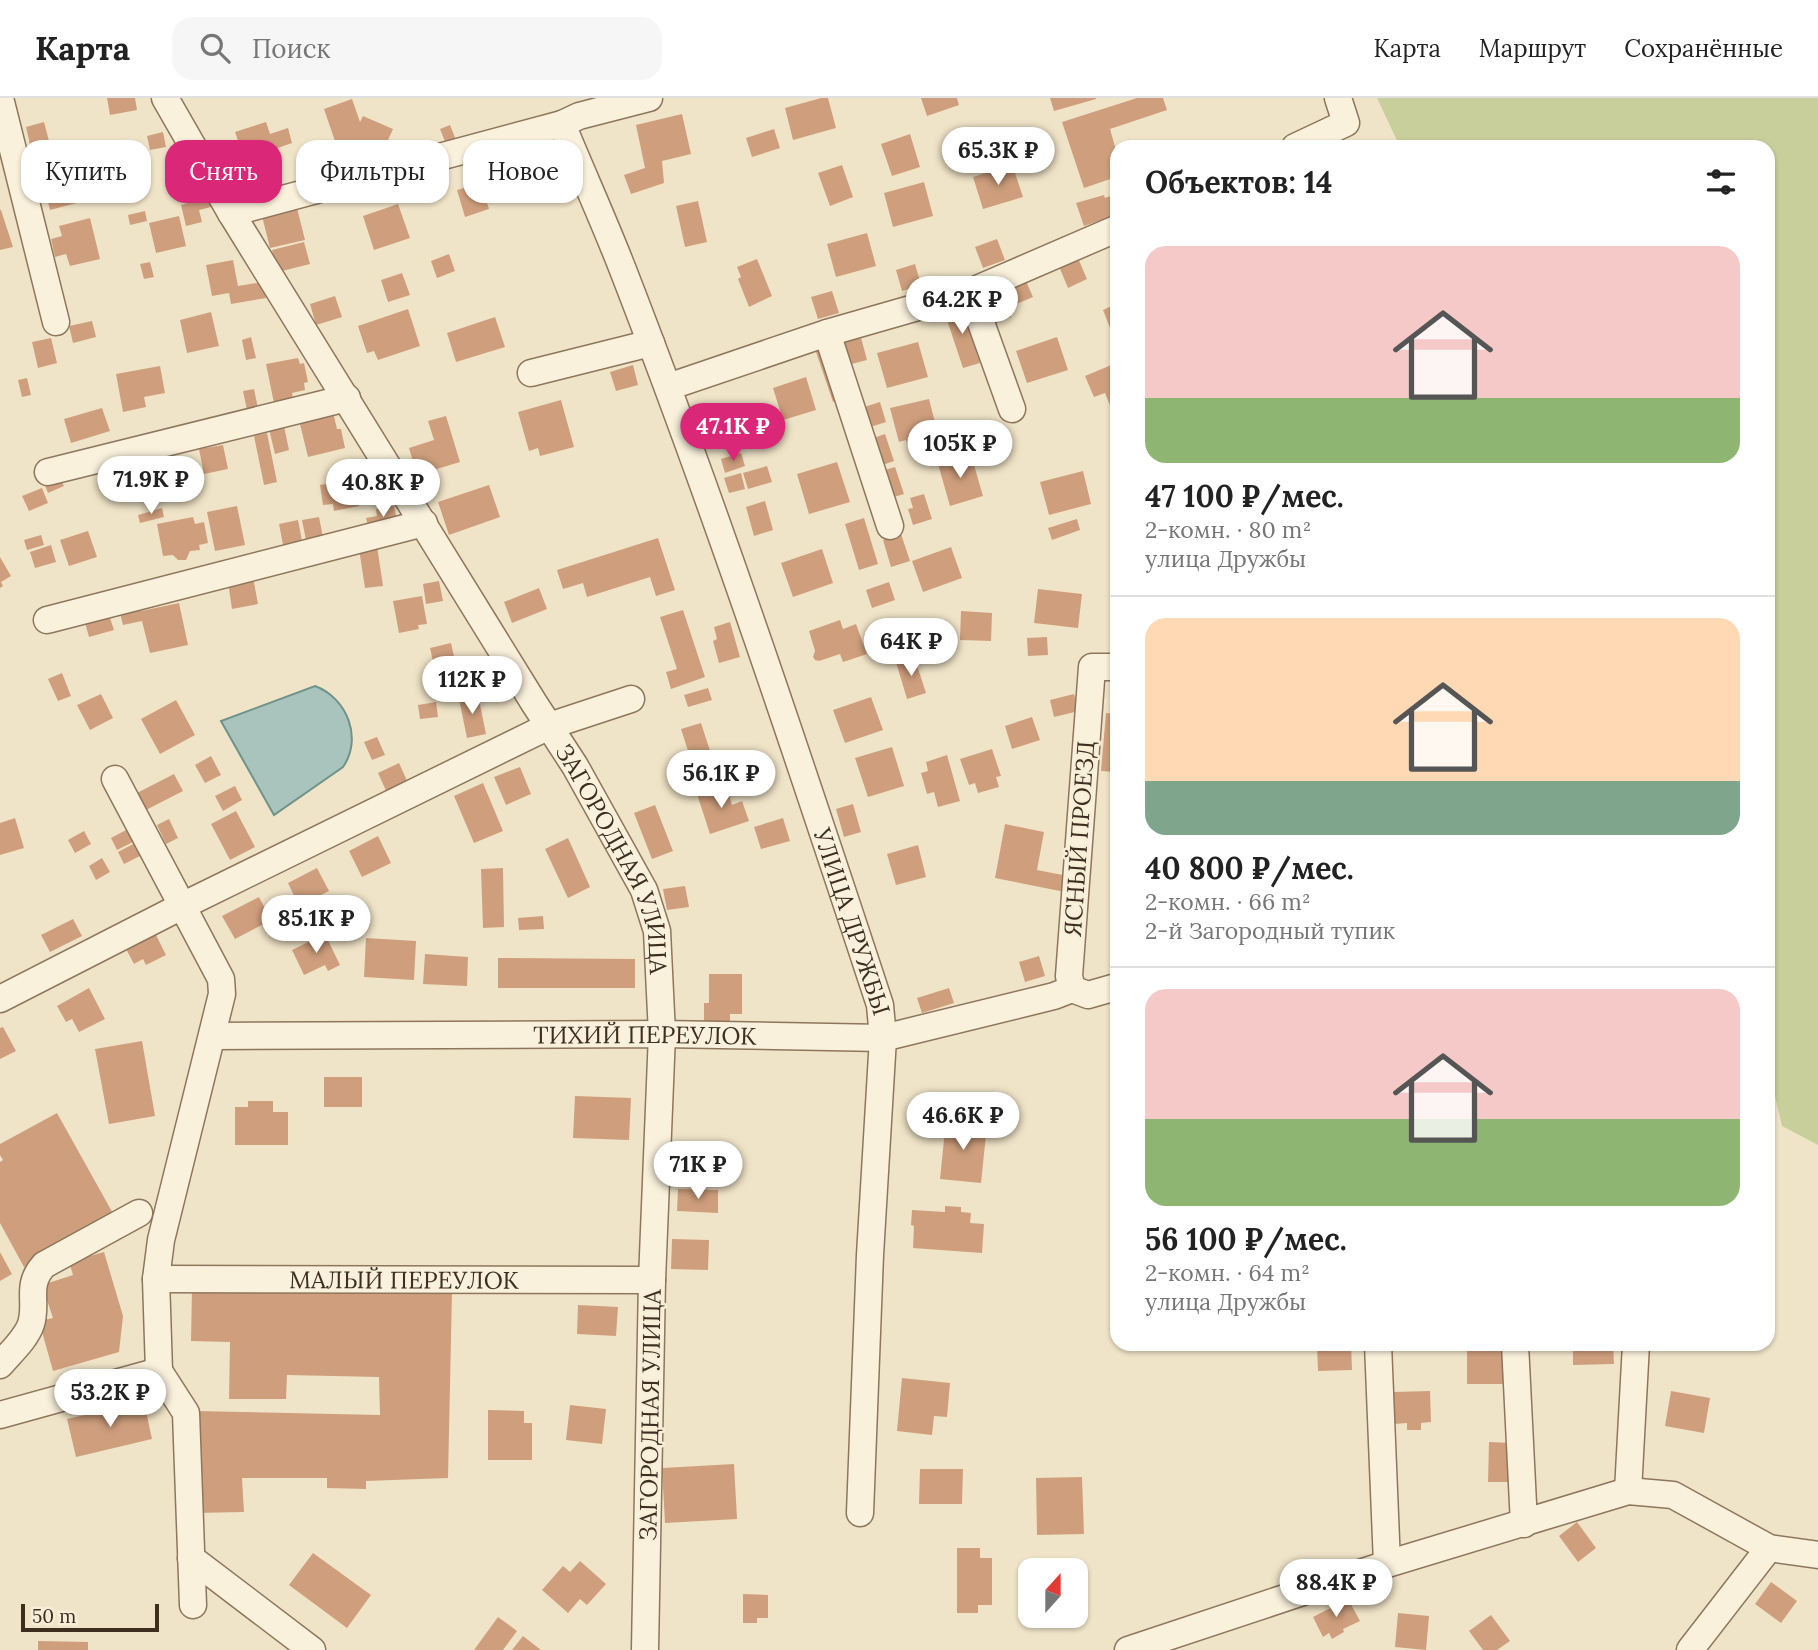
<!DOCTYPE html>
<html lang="ru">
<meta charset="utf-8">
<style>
body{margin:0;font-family:Lora,serif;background:#f6f6f6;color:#222;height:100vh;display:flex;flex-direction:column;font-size:26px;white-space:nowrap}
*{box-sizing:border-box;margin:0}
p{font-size:23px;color:#767676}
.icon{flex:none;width:38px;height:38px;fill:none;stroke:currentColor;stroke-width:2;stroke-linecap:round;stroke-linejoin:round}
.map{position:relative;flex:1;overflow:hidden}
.drawer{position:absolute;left:1110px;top:42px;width:665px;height:1211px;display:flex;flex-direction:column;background:#fff;border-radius:21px;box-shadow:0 2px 5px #0004}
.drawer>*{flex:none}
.hud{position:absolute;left:21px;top:42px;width:665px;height:63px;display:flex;gap:14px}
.needle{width:46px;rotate:21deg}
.tools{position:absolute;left:1018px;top:1460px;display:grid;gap:14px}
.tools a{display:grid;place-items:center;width:70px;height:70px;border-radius:14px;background:#fff;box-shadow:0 2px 5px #0004;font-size:35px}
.scale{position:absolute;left:21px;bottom:18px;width:138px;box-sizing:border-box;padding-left:7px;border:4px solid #3d2e20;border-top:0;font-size:19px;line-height:24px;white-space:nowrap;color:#3d2e20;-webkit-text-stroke:5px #f7eed8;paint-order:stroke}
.price{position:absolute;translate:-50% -60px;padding:0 16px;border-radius:24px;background:#fff;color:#222;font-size:23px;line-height:46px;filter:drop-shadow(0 2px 4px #0008)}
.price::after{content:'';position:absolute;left:50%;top:42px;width:21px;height:16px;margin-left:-10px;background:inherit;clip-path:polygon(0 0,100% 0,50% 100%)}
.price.selected{background:#db2777;color:#fff}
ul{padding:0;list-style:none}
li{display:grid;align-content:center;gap:14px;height:371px;padding:0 35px}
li+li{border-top:2px solid #e0e0e0}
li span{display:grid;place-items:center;height:217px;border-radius:21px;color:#555}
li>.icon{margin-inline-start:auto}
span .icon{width:126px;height:126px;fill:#fffc;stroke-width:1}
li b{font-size:30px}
h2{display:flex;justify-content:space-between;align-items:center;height:84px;padding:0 35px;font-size:30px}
.tag{padding:0 24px;border-radius:21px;background:#fff;box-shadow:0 2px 5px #0004;font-size:24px;line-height:63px}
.tag.selected{background:#db2777;color:#fff}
header{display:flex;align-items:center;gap:42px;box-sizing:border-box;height:98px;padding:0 35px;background:#fff;border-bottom:2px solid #e0e0e0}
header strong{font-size:33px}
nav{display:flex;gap:38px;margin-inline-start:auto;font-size:24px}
.search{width:490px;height:63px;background:#f6f6f6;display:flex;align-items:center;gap:18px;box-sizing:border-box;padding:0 24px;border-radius:21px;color:#767676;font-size:26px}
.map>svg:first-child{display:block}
</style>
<header>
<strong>Карта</strong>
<div class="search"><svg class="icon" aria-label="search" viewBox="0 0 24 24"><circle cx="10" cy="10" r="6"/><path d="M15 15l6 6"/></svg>Поиск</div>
<nav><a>Карта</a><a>Маршрут</a><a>Сохранённые</a></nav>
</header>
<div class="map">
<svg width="1818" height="1552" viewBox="0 0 1818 1552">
<rect width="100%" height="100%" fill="#f0e4c8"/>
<!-- green -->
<polygon fill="#c9cf9b" points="1377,0 1818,0 1818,1047 1782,1028 1768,968 1768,49 1400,49"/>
<!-- water -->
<path fill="#a9c4bc" stroke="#6f938a" stroke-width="2" d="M315,588C347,600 363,640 343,669L274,717L221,623Z"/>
<!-- building -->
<g fill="#cf9f7d">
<polygon points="107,0 135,0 137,12 110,17"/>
<polygon points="821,0 828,0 836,30 793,42 785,10"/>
<polygon points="921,0 957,0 959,7 927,18"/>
<polygon points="1050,0 1096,0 1096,1 1054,13"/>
<polygon points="1137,0 1163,0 1167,12 1110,31 1116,52 1116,79 1084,90 1062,24"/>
<polygon points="352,1 360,24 363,18 393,31 384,51 365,42 338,52 324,11"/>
<polygon points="682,16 691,56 662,63 664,85 631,96 624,77 645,70 636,27"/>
<polygon points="44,24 49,43 30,47 26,29"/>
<polygon points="266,24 270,36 288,30 292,45 275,51 277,55 246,66 235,34"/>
<polygon points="450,27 456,42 446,46 440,31"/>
<polygon points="774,31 780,50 752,59 746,40"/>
<polygon points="163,34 166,49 150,52 147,38"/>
<polygon points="910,36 920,69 892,78 881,46"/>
<polygon points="78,62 88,102 50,112 40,71"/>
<polygon points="1012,66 1023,99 983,111 973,79"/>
<polygon points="842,67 853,99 830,108 818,75"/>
<polygon points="924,84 933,118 893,129 884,95"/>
<polygon points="481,85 489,111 465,119 457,92"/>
<polygon points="1116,96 1116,117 1084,128 1076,105 1104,97 1105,100"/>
<polygon points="208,99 211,109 199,112 202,124 186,128 181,107"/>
<polygon points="698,103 707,144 685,149 676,108"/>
<polygon points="398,106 410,140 374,152 363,118"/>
<polygon points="297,110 305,142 270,150 262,118"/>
<polygon points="1,112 13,149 0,152 0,112"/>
<polygon points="145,113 147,123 130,127 128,117"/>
<polygon points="179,118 186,148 156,155 149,125"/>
<polygon points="90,120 100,161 70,168 66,156 55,159 51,141 62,138 59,128"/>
<polygon points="867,135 876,168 836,179 827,146"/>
<polygon points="997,141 1005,162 983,170 975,149"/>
<polygon points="304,144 310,166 278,174 272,152"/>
<polygon points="449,156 455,173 437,180 431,163"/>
<polygon points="1077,158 1087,181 1068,190 1058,166"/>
<polygon points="757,161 772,198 749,209 738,181 741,179 737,169"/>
<polygon points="233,162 238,188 263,184 266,200 231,206 229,195 212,198 206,167"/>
<polygon points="150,164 154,179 144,181 140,166"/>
<polygon points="915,166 921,187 902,193 896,172"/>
<polygon points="402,175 410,197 388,204 381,182"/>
<polygon points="1025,181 1033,199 1007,210 1011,219 992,227 981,200"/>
<polygon points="832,193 839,215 818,221 811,199"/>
<polygon points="335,198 342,219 316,227 310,206"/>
<polygon points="1116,206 1116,245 1103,212"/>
<polygon points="962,207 980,265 963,270 944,213"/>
<polygon points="408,211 420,248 378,262 374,253 367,255 358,228"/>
<polygon points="211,214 219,248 187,255 180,222"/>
<polygon points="495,219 505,249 456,264 447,235"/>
<polygon points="92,223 96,239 73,245 69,228"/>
<polygon points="860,236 867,262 844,268 837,242"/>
<polygon points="251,239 256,260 246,262 242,242"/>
<polygon points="1057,239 1068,272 1027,285 1016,253"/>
<polygon points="51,240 57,265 38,270 32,244"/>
<polygon points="918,244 928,279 887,290 877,255"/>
<polygon points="824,248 841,300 833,304 815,251"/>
<polygon points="298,260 300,266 304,265 308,284 304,285 305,292 292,295 294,306 275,310 266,266"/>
<polygon points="1116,265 1116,322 1105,295 1094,299 1085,278"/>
<polygon points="633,267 638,287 616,293 610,274"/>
<polygon points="160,268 165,295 144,299 146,309 123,314 116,276"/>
<polygon points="806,279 816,312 783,322 773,290"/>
<polygon points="27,280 31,297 22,299 18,282"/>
<polygon points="254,291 259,315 248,317 243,293"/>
<polygon points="929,301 940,344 909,352 906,342 899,344 890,310"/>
<polygon points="561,302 574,349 540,358 538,350 529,353 518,314"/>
<polygon points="880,304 886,324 864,331 858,311"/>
<polygon points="102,310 110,333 71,345 64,321"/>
<polygon points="333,314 337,331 341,331 345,350 308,359 299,322"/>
<polygon points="446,318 460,364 417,377 409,350 434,342 428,323"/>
<polygon points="284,328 289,352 275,356 269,331"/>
<polygon points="267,335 277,384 264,387 254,338"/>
<polygon points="885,336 894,363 877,369 868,342"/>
<polygon points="223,347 228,371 204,376 199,351"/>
<polygon points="741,355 745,368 725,375 721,361"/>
<polygon points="971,357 983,398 950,408 938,366"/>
<polygon points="157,363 162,389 142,392 137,366"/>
<polygon points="837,364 850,404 809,416 797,376"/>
<polygon points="767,368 772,384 748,391 743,375"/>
<polygon points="895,369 904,396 887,401 878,374"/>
<polygon points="1083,373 1091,406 1049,417 1040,384"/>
<polygon points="741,375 745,391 729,395 724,380"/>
<polygon points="59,378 64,388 48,395 44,385"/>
<polygon points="355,384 359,408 334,413 333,406 323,407 320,387 333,385 334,388"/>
<polygon points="489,387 500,419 449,437 438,404"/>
<polygon points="42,390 48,405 29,413 22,398"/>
<polygon points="924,396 932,421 913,427 908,411 913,410 910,400"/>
<polygon points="765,403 773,432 754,438 746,409"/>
<polygon points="237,408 245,447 215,453 207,414"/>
<polygon points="394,408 398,427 369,432 366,420 377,418 376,411"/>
<polygon points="162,410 164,419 140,425 138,417"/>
<polygon points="193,419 195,426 204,424 208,445 199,447 200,452 190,453 186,462 178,462 173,457 163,458 157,426"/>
<polygon points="319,419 324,444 307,447 302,422"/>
<polygon points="864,420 878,466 859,472 845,426"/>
<polygon points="1077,421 1080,432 1052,442 1048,430"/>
<polygon points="298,422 303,448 284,452 279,426"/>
<polygon points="88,433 97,459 69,468 60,442"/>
<polygon points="901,436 910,463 891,469 883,442"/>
<polygon points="41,437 44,447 27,452 24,442"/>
<polygon points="658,440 675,492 656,498 650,479 587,499 583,485 563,491 557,472"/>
<polygon points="51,447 56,464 35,470 30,454"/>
<polygon points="377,448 383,488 365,490 359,451"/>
<polygon points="951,449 962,480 923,494 912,463"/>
<polygon points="822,451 833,485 793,499 781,465"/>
<polygon points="0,459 11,478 1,484 3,488 0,490"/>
<polygon points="253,479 258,506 232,511 228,484"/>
<polygon points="439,483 443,503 426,506 423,486"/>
<polygon points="889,484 895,502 872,510 866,492"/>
<polygon points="539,490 547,511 512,525 504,504"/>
<polygon points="1038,491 1082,496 1078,530 1034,525"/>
<polygon points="422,498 427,526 418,527 419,531 399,535 393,503"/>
<polygon points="138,502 141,513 179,505 188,547 150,555 142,523 123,527 118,507"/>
<polygon points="683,512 705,579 671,591 666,574 677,571 660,519"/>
<polygon points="961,513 992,515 991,543 960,542"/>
<polygon points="108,514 114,532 89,539 84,521"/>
<polygon points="840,522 843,531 856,526 867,556 843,564 840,556 819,563 815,562 813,559 815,553 809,533"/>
<polygon points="730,524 740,559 719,565 713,543 717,541 714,529"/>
<polygon points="904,528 910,546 890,553 883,535"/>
<polygon points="1047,539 1048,557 1028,558 1027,540"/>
<polygon points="451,545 460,585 439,590 430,550"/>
<polygon points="914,558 926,595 907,601 896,564"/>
<polygon points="62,575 71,598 58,603 48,581"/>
<polygon points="708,590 712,602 688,609 684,597"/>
<polygon points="101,596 113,620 90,632 77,607"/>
<polygon points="1074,596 1079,613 1054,619 1050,602"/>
<polygon points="478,597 486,636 467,640 459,601"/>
<polygon points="871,599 883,632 845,645 833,612"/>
<polygon points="176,602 195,637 160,656 141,621"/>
<polygon points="436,604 438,619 420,621 418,607"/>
<polygon points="1106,615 1116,616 1116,674 1101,673"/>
<polygon points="1032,619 1040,642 1012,651 1005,628"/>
<polygon points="701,625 711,656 691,662 681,631"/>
<polygon points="377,639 385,657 372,662 364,644"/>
<polygon points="892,649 904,688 868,699 855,660"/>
<polygon points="992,651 1001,678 996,679 999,689 978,695 975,685 969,687 960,661"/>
<polygon points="947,657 960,703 938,709 934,694 927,696 921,675 928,673 926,664"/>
<polygon points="211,658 221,677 205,685 195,667"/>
<polygon points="399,665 409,687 388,697 378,675"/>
<polygon points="520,669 531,696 506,707 494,679"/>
<polygon points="174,676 183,693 144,713 135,696"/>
<polygon points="483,685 503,733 474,745 454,698"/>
<polygon points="726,687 732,707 742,703 749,723 710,736 697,696"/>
<polygon points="235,688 242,702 223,713 215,698"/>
<polygon points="853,706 861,734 844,739 836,711"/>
<polygon points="655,707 673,753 652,761 634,715"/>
<polygon points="236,713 255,749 230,762 211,726"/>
<polygon points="15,720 24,750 0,757 0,725"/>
<polygon points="783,720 790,743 761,751 754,729"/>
<polygon points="169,721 178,740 166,746 157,727"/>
<polygon points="1005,726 1044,734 1037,772 1068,778 1065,794 995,780"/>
<polygon points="128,731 135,743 117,752 111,740"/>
<polygon points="84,733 91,746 75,755 68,742"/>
<polygon points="378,738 391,765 362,779 349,753"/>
<polygon points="568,740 590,789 568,800 545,751"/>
<polygon points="135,745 142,757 124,766 118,754"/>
<polygon points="918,747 926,779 896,787 887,756"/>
<polygon points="102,760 110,774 96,782 89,768"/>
<polygon points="317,770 329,793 299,808 288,785"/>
<polygon points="503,770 504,829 483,830 481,771"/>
<polygon points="685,788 689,809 667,812 663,791"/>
<polygon points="259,799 271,822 235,841 222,818"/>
<polygon points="543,818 544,831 519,832 518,820"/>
<polygon points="73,821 82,838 50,854 41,837"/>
<polygon points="153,831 166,857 146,867 143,861 134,866 124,847"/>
<polygon points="325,836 340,867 328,873 325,867 304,877 292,852"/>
<polygon points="366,840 416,843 414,882 364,879"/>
<polygon points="425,856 468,859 467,888 423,886"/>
<polygon points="1039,858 1045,878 1025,884 1019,864"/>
<polygon points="498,860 635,861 635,890 498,890"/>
<polygon points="709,876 742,876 742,916 730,916 730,923 704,923 704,905 709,905"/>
<polygon points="89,890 105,921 79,934 72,921 66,924 57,908"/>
<polygon points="949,890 954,905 922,915 917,900"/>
<polygon points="3,929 16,953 0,961 0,930"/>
<polygon points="142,943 155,1018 109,1026 95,951"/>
<rect x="324" y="979" width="38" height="30"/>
<polygon points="575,998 631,1000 629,1042 573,1040"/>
<polygon points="248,1003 273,1003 273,1014 288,1014 288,1047 235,1047 235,1009 248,1009"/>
<polygon points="57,1015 115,1119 24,1169 0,1125 0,1064 3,1062 0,1057 0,1046"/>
<polygon points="946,1022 987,1027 981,1085 940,1081"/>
<polygon points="678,1091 718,1092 718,1115 677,1113"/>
<polygon points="945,1108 961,1109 961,1114 971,1115 970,1125 984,1126 982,1155 913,1150 914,1128 911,1127 912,1112 945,1114"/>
<polygon points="672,1141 709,1142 708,1172 671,1171"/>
<polygon points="0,1154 12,1176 0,1183"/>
<polygon points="104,1154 123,1218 119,1254 53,1273 39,1223 53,1220 42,1187 73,1177 69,1164"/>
<polygon points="192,1190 452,1194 448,1380 366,1383 366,1391 327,1390 327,1380 242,1380 244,1414 195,1415 195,1313 380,1317 379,1279 287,1277 286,1301 229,1301 230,1244 191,1243"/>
<polygon points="578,1207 618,1209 616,1238 577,1236"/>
<polygon points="1351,1246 1352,1272 1318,1273 1317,1247"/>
<rect x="1467" y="1246" width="40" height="40"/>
<polygon points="1573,1246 1613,1246 1614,1266 1573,1267"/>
<polygon points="1728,1246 1752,1246 1751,1252"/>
<polygon points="902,1280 950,1285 947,1319 934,1318 932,1337 897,1333"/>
<polygon points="1430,1293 1431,1324 1421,1325 1421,1332 1407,1332 1407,1325 1394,1326 1393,1294"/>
<polygon points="1671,1293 1710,1300 1704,1335 1665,1328"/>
<polygon points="144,1304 152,1341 76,1359 67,1321"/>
<polygon points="570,1307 606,1311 602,1346 566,1342"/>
<polygon points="488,1312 524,1313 524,1325 532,1325 532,1362 488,1362"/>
<polygon points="1489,1344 1513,1345 1512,1384 1488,1384"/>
<polygon points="734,1366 737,1421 665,1425 662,1370"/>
<polygon points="920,1371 963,1371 962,1406 919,1406"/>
<polygon points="1082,1379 1084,1436 1037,1437 1036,1380"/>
<polygon points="1577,1424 1596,1450 1578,1464 1559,1438"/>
<polygon points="957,1450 980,1450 980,1460 992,1460 992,1507 978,1507 978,1515 957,1515"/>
<polygon points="313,1455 371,1497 347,1530 289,1487"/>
<polygon points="580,1463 606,1486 587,1507 580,1501 568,1515 542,1492 563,1468 570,1474"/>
<polygon points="1771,1484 1797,1503 1781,1525 1755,1506"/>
<polygon points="743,1496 768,1497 768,1520 757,1520 757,1525 743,1525"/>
<polygon points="1348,1501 1360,1523 1343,1531 1344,1534 1332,1541 1329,1535 1323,1539 1313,1519"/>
<polygon points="1398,1515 1429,1518 1426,1552 1395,1549"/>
<polygon points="1491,1517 1510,1543 1497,1552 1483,1552 1469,1533"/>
<polygon points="498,1519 517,1533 503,1552 474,1552"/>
<polygon points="523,1538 541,1552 512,1552"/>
<polygon points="38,1543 88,1544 88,1552 38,1552"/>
</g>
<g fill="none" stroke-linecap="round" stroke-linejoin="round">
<defs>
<g id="minor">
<polyline points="0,0 56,224"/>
<path id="s1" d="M165,0L231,115L534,605L575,668L644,792L657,833L662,936L652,1182L645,1552"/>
<path id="s2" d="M562,26C582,75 604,123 623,172C717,414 799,661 880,907L883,940L870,1157L860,1415"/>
<polyline points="1295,49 1346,25 1338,0"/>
<polyline points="231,115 562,26 579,18 649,0"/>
<polyline points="970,194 1012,311"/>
<polyline points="827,235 890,428"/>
<polyline points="531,275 651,245"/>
<polyline points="668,289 827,235 970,194 1116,131"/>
<polyline points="48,374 347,300"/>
<polyline points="47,522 424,425"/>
<polyline points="1116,569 1092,569 1069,878 1072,891 1088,897 1116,889"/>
<polyline points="115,681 221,881 222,896 161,1142 156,1181 159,1273"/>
<polyline points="0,901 182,808 549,628 631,601"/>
<path id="s3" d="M213,938L662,936L883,940L1054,898L1072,891"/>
<path id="s4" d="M156,1181L652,1182"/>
<polyline points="1378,1246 1387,1466"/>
<polyline points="1515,1246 1524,1426"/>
<path d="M0,1267C10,1255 26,1241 31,1226C38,1203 25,1188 44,1167L139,1115"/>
<polyline points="159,1273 186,1315 193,1507"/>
<polyline points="0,1317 159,1273"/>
<polyline points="1628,1393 1636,1246"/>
<polyline points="191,1460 312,1552"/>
<polyline points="1128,1552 1387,1466 1628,1393 1673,1397 1769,1450 1818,1457"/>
<polyline points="1690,1552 1769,1450"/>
</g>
</defs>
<!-- minor casing -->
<use href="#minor" stroke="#8d765c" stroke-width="29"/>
<!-- minor -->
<use href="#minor" stroke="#faf1dc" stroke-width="26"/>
</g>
<g text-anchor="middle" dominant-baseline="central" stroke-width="5" stroke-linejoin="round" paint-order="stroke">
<!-- street labels -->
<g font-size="24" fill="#3d2e20" stroke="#f7eed8">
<text transform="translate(1079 741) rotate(-86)">ЯСНЫЙ ПРОЕЗД</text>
<text stroke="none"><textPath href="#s1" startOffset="886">ЗАГОРОДНАЯ УЛИЦА</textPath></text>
<text stroke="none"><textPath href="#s2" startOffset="849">УЛИЦА ДРУЖБЫ</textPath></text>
<text stroke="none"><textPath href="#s3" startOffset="432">ТИХИЙ ПЕРЕУЛОК</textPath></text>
<text stroke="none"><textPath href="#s4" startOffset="248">МАЛЫЙ ПЕРЕУЛОК</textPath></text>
<text transform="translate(650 1317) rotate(-89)">ЗАГОРОДНАЯ УЛИЦА</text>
</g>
</g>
</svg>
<div class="tools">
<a><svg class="needle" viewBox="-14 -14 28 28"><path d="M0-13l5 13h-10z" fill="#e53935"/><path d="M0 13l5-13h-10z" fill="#767676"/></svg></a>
</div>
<div class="scale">50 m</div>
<b class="price" style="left:998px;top:89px">65.3K ₽</b>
<b class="price" style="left:962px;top:238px">64.2K ₽</b>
<b class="price selected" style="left:733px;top:365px">47.1K ₽</b>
<b class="price" style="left:960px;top:382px">105K ₽</b>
<b class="price" style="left:151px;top:418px">71.9K ₽</b>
<b class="price" style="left:383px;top:421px">40.8K ₽</b>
<b class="price" style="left:911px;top:580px">64K ₽</b>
<b class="price" style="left:472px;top:618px">112K ₽</b>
<b class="price" style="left:721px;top:712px">56.1K ₽</b>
<b class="price" style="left:316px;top:857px">85.1K ₽</b>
<b class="price" style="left:963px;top:1054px">46.6K ₽</b>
<b class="price" style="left:698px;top:1103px">71K ₽</b>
<b class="price" style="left:110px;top:1331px">53.2K ₽</b>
<b class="price" style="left:1336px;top:1521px">88.4K ₽</b>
<div class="hud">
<a class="tag">Купить</a>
<a class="tag selected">Снять</a>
<a class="tag">Фильтры</a>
<a class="tag">Новое</a>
</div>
<section class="drawer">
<h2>Объектов: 14<svg class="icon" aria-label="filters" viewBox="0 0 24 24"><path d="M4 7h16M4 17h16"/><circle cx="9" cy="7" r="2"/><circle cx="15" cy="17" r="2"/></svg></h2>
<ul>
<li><span style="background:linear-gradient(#f6c9c9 70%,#8fb573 0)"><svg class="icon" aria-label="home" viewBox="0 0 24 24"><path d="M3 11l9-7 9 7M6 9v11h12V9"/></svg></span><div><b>47 100 ₽/мес.</b><p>2-комн. · 80 m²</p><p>улица Дружбы</p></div></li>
<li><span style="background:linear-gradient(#ffd9b3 75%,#7fa58c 0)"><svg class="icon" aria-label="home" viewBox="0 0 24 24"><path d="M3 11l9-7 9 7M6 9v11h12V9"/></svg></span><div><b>40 800 ₽/мес.</b><p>2-комн. · 66 m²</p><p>2-й Загородный тупик</p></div></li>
<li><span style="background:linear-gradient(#f6c9c9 60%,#8fb573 0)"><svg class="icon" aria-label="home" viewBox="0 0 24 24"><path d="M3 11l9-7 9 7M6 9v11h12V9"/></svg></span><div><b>56 100 ₽/мес.</b><p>2-комн. · 64 m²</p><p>улица Дружбы</p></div></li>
</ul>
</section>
</div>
